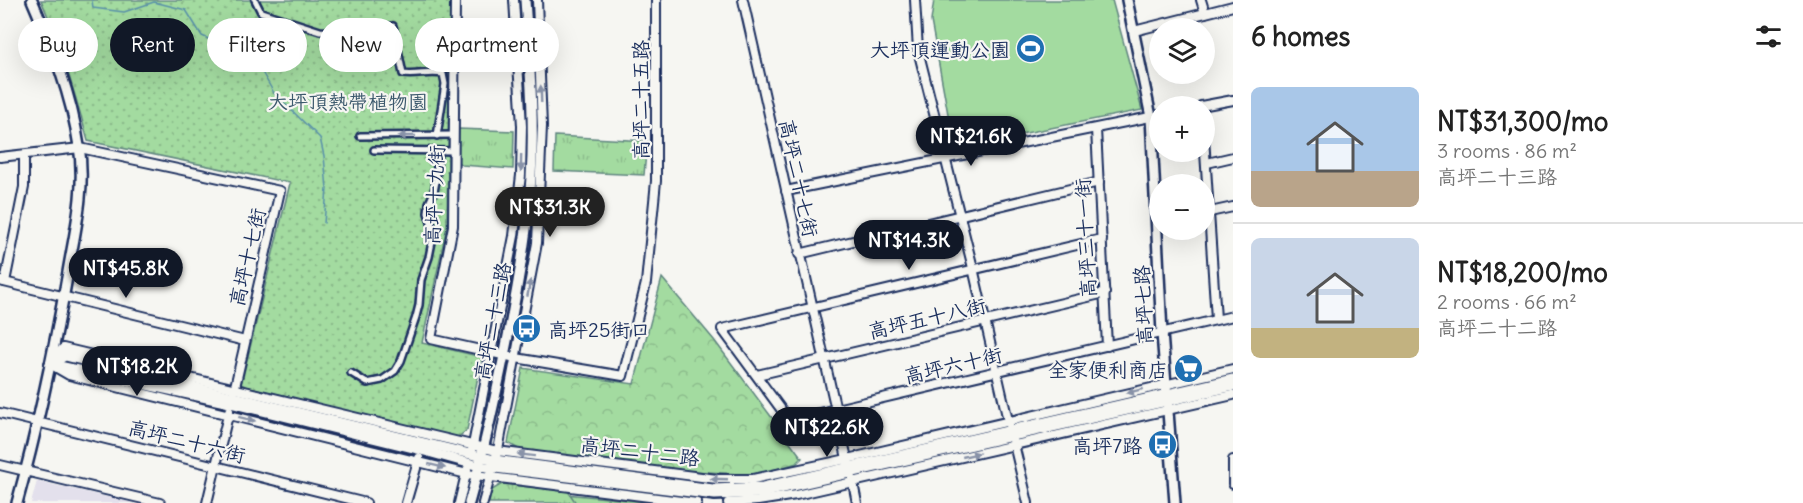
<!DOCTYPE html>
<meta charset="utf-8">
<style>
body{margin:0;font-family:Delius,"LXGW WenKai TC",sans-serif;background:#f2f2f2;color:#222;height:100vh;display:flex;flex-direction:column;font-size:22px;white-space:nowrap}
*{box-sizing:border-box;margin:0}
p{font-size:20px;color:#767676}
.icon{flex:none;width:33px;height:33px;fill:none;stroke:currentColor;stroke-width:2;stroke-linecap:round;stroke-linejoin:round}
.map{position:relative;flex:1;overflow:hidden}
.details{display:flex;flex-direction:column;background:#fff;width:570px}
.details>*{flex:none}
.top-card{position:absolute;left:18px;top:18px;width:570px;height:54px;display:flex;gap:12px}
.fabs{position:absolute;left:1149px;top:18px;display:grid;gap:12px}
.fabs a{display:grid;place-items:center;width:66px;height:66px;border-radius:50%;background:#fff;box-shadow:0 6px 24px #0002;font-size:30px}
.price{position:absolute;translate:-50% -51px;padding:0 14px;border-radius:21px;background:#111827;color:#fff;font-size:20px;line-height:39px;filter:drop-shadow(0 2px 3px #0008)}
.price::after{content:'';position:absolute;left:50%;top:36px;width:18px;height:14px;margin-left:-9px;background:inherit;clip-path:polygon(0 0,100% 0,50% 100%)}
.price.active{background:#222;color:#fff}
ul{padding:0;list-style:none}
li{display:flex;align-items:center;gap:18px;height:150px;padding:0 18px}
li+li{border-top:2px solid #e0e0e0}
li span{display:grid;place-items:center;flex:none;width:168px;height:120px;border-radius:9px;color:#555}
li>.icon{margin-inline-start:auto}
span .icon{width:72px;height:72px;fill:#fffc;stroke-width:1}
li b{font-size:26px}
h2{display:flex;justify-content:space-between;align-items:center;height:72px;padding:0 18px;font-size:26px}
.tag{padding:0 21px;border-radius:27px;background:#fff;box-shadow:0 6px 24px #0002;font-size:21px;line-height:54px}
.tag.active{background:#111827;color:#fff}
main{display:flex;flex:1;min-height:0}
.map>svg:first-child{display:block}
</style>
<main>
<div class="map">
<svg width="1233" height="503" viewBox="0 0 1233 503">
<defs>
<pattern id="forest-crowns" width="20" height="18" patternUnits="userSpaceOnUse" patternTransform="scale(1.5)"><rect width="20" height="18" fill="#a3dba0"/><path d="M2 6a3 3 0 1 1 6 0M12 15a3 3 0 1 1 6 0" fill="none" stroke="#8cbc8c"/></pattern>
<pattern id="park-tufts" width="24" height="20" patternUnits="userSpaceOnUse" patternTransform="scale(1.5)"><rect width="24" height="20" fill="#a3dba0"/><path d="M3 7l-1-3M5 7V3M7 7l1-3M15 17l-1-3M17 17v-4M19 17l1-3" fill="none" stroke="#8cbc8c"/></pattern>
<pattern id="garden-dots" width="8" height="8" patternUnits="userSpaceOnUse" patternTransform="scale(1.5)"><rect width="8" height="8" fill="#a3dba0"/><path d="M2 2h.1M6 6h.1" fill="none" stroke="#8cbc8c" stroke-width="1.8" stroke-linecap="round"/></pattern>
</defs>
<rect width="100%" height="100%" fill="#f6f6f2"/>
<filter id="ink" filterUnits="userSpaceOnUse"><feTurbulence type="fractalNoise" baseFrequency=".0167" numOctaves="2"/><feDisplacementMap in="SourceGraphic" scale="12" xChannelSelector="R" yChannelSelector="G"/><feConvolveMatrix kernelMatrix="1 2 1 2 8 2 1 2 1" color-interpolation-filters="sRGB"/></filter>
<g filter="url(#ink)">
<!-- built -->
<polygon fill="#e3e0ec" points="37,481 134,503 31,503"/>
<!-- grass -->
<polygon fill="#a3dba0" stroke="#5f857f" stroke-width="1.5" points="934,0 1112,0 1142,110 954,147 931,21"/>
<!-- forest -->
<g fill="url(#forest-crowns)" stroke="#5f857f" stroke-width="1.5">
<polygon points="662,278 714,340 802,458 797,463 755,475 692,471 554,456 522,451 508,443 523,368 634,384"/>
<polygon points="565,494 660,503 568,503"/>
</g>
<!-- park -->
<g fill="url(#park-tufts)" stroke="#5f857f" stroke-width="1.5">
<polygon points="458,129 514,131 513,169 462,165 458,162"/>
<polygon points="555,136 647,141 644,175 554,171"/>
<polygon points="502,484 568,491 576,503 489,503 492,490"/>
</g>
<!-- garden -->
<path fill="url(#garden-dots)" stroke="#5f857f" stroke-width="1.5" d="M41,0H450L447,226L422,343L482,357L467,430L457,438L241,385L290,183L88,141C75,93 61,45 41,0Z"/>
<g fill="none" stroke-linecap="round" stroke-linejoin="round">
<!-- stream -->
<polyline stroke="#5991aa" stroke-width="1.5" points="92,0 93,8 124,12 154,2 186,10 202,36 227,47 245,51 259,67 274,93 320,138 324,156 327,189 324,223"/>
<defs>
<g id="pedestrian">
<path d="M255,0L261,12L320,31L343,32L393,26L403,74C417,76 430,71 443,74L445,84L437,136"/>
<polyline points="360,136 454,135"/>
<polyline points="374,150 454,151"/>
<polyline points="351,373 367,383 382,380 395,371 401,361 416,317 419,305 421,280 429,257 434,232 428,213 429,203 434,192 436,181 438,151"/>
</g>
<g id="minor">
<polyline points="455,0 453,226 431,339 516,358 623,376 646,283 656,181 656,0"/>
<polyline points="743,0 848,463"/>
<polyline points="915,0 918,50 973,268 1009,425"/>
<polyline points="1201,0 1205,13"/>
<polyline points="1134,31 1233,6"/>
<polyline points="1201,106 1233,100"/>
<polyline points="1096,129 1107,346"/>
<polyline points="1204,137 1216,319"/>
<polyline points="0,157 80,148 280,191 234,391"/>
<polyline points="1207,163 1233,157"/>
<polyline points="786,191 1160,115"/>
<polyline points="1210,212 1233,207"/>
<polyline points="1102,239 722,329 789,420 1233,316"/>
<polyline points="799,254 1099,182"/>
<polyline points="0,281 245,341"/>
<polyline points="5,282 24,187 24,155"/>
<polyline points="757,375 1105,293"/>
<polyline points="0,413 366,503"/>
<polyline points="1013,440 1028,503"/>
<polyline points="472,450 514,236 521,175 522,126 514,0"/>
<polyline points="1233,460 1233,484"/>
<polyline points="0,465 160,503"/>
<polyline points="852,478 857,503"/>
<polyline points="207,503 229,411"/>
<polyline points="406,503 419,458"/>
<polyline points="459,503 467,470"/>
<polyline points="483,503 499,445 537,243 542,126 537,0"/>
<polyline points="697,503 467,474 69,375 50,364 63,348 497,451 717,479 753,479 847,459 1233,369"/>
<polyline points="728,503 758,501 796,495 1233,395"/>
</g>
<g id="tertiary">
<polyline points="1127,0 1151,117 1162,333 1175,503"/>
<polyline points="50,364 65,356 495,460 713,489 763,487 1233,379"/>
<polyline points="50,364 230,403 421,450 479,466 715,495 761,493 1233,386"/>
<path d="M17,503C38,427 54,350 68,272C75,231 86,188 79,146C71,93 53,49 32,0"/>
<path d="M469,503C486,443 499,382 511,321C520,272 528,227 531,177C535,118 529,59 525,0"/>
</g>
</defs>
<!-- pedestrian casing -->
<use href="#pedestrian" stroke="#1b2f5e" stroke-width="10"/>
<!-- minor casing -->
<use href="#minor" stroke="#1b2f5e" stroke-width="12"/>
<!-- tertiary casing -->
<use href="#tertiary" stroke="#1b2f5e" stroke-width="14"/>
<!-- pedestrian -->
<use href="#pedestrian" stroke="#f6f6f2" stroke-width="5"/>
<!-- minor -->
<use href="#minor" stroke="#f6f6f2" stroke-width="8"/>
<!-- tertiary -->
<use href="#tertiary" stroke="#f6f6f2" stroke-width="9"/>
</g>
<!-- one-way arrows -->
<defs><path id="oneway-solid" d="M-6-.8H1V-3.2L6.5 0L1 3.2V.8H-6Z" transform="scale(1.5)"/></defs>
<g fill="#8892a8">
<use href="#oneway-solid" transform="translate(541 94) rotate(-92)"/>
<use href="#oneway-solid" transform="translate(407 136) rotate(179)"/>
<use href="#oneway-solid" transform="translate(521 163) rotate(91)"/>
<use href="#oneway-solid" transform="translate(529 288) rotate(-79)"/>
<use href="#oneway-solid" transform="translate(1135 391) rotate(166)"/>
<use href="#oneway-solid" transform="translate(247 419) rotate(14)"/>
<use href="#oneway-solid" transform="translate(526 455) rotate(-173)"/>
<use href="#oneway-solid" transform="translate(971 455) rotate(-13)"/>
<use href="#oneway-solid" transform="translate(437 466) rotate(14)"/>
<use href="#oneway-solid" transform="translate(719 479) rotate(-178)"/>
</g>
</g>
<!-- icons -->
<defs>
<symbol id="stadium-disc" viewBox="-11 -11 22 22"><circle r="9.5" fill="#1f6fb2" stroke="#f6f6f2"/><path d="M0-5a6.5 5 0 1 0 0 10a6.5 5 0 1 0 0-10ZM-3.5-1.8h7v3.6h-7Z" fill="#fff"/></symbol>
<symbol id="bus-disc" viewBox="-11 -11 22 22"><circle r="9.5" fill="#1f6fb2" stroke="#f6f6f2"/><path d="M-5-6H5V4H4V6H2V4H-2V6H-4V4H-5ZM-3.5-4V0h7V-4ZM-3.5 1.2v1.5H-2V1.2ZM2 1.2v1.5H3.5V1.2Z" fill="#fff"/></symbol>
<symbol id="supermarket-disc" viewBox="-11 -11 22 22"><circle r="9.5" fill="#1f6fb2" stroke="#f6f6f2"/><path d="M-6-5.5h2.5l.6 2H6L4.5 2H-2.5L-4.4-4H-6ZM-1.5 3.2a1.3 1.3 0 1 0 .1 0ZM3 3.2a1.3 1.3 0 1 0 .1 0Z" fill="#fff"/></symbol>
</defs>
<g fill-rule="evenodd">
<use href="#stadium-disc" x="1014" y="32" width="33" height="33"/>
<use href="#bus-disc" x="510" y="312" width="33" height="33"/>
<use href="#supermarket-disc" x="1172" y="352" width="33" height="33"/>
<use href="#bus-disc" x="1146" y="428" width="33" height="33"/>
</g>
<g text-anchor="middle" dominant-baseline="central" stroke-width="4.5" stroke-linejoin="round" paint-order="stroke">
<!-- poi labels -->
<g font-size="20" fill="#1b2f5e" stroke="#f6f6f2" text-anchor="end">
<text x="1010" y="49">大坪頂運動公園</text>
<text x="548" y="329" text-anchor="start">高坪25街口</text>
<text x="1168" y="369">全家便利商店</text>
<text x="1142" y="445">高坪7路</text>
</g>
<!-- street labels -->
<g font-size="20" fill="#1b2f5e" stroke="#f6f6f2">
<text transform="translate(640 100) rotate(-90)">高坪二十五路</text>
<text transform="translate(799 178) rotate(78)">高坪二十七街</text>
<text transform="translate(434 195) rotate(-87)">高坪十九街</text>
<text transform="translate(1085 238) rotate(-93)">高坪三十一街</text>
<text transform="translate(247 257) rotate(-77)">高坪十七街</text>
<text transform="translate(1143 305) rotate(-93)">高坪七路</text>
<text transform="translate(927 318) rotate(-13)">高坪五十八街</text>
<text transform="translate(492 321) rotate(-79)">高坪二十三路</text>
<text transform="translate(953 365) rotate(-13)">高坪六十街</text>
<text transform="translate(187 441) rotate(14)">高坪二十六街</text>
<text transform="translate(640 451) rotate(7)">高坪二十二路</text>
</g>
<!-- park labels -->
<g font-size="20" fill="#3d5a6e" stroke="#f6f6f2">
<text x="348" y="101">大坪頂熱帶植物園</text>
</g>
</g>
</svg>
<div class="fabs">
<a><svg class="icon" aria-label="layers" viewBox="0 0 24 24"><path d="M12 4l9 5-9 5-9-5zM3 14l9 5 9-5"/></svg></a>
<a>+</a>
<a>−</a>
</div>
<b class="price" style="left:971px;top:167px">NT$21.6K</b>
<b class="price active" style="left:550px;top:238px">NT$31.3K</b>
<b class="price" style="left:909px;top:271px">NT$14.3K</b>
<b class="price" style="left:126px;top:299px">NT$45.8K</b>
<b class="price" style="left:137px;top:397px">NT$18.2K</b>
<b class="price" style="left:827px;top:458px">NT$22.6K</b>
<div class="top-card">
<a class="tag">Buy</a>
<a class="tag active">Rent</a>
<a class="tag">Filters</a>
<a class="tag">New</a>
<a class="tag">Apartment</a>
</div>
</div>
<section class="details">
<h2>6 homes<svg class="icon" aria-label="filters" viewBox="0 0 24 24"><path d="M4 7h16M4 17h16"/><circle cx="9" cy="7" r="2"/><circle cx="15" cy="17" r="2"/></svg></h2>
<ul>
<li><span style="background:linear-gradient(#a9c7e8 70%,#b9a48a 0)"><svg class="icon" aria-label="home" viewBox="0 0 24 24"><path d="M3 11l9-7 9 7M6 9v11h12V9"/></svg></span><div><b>NT$31,300/mo</b><p>3 rooms · 86 m²</p><p>高坪二十三路</p></div></li>
<li><span style="background:linear-gradient(#c9d6e8 75%,#c2b280 0)"><svg class="icon" aria-label="home" viewBox="0 0 24 24"><path d="M3 11l9-7 9 7M6 9v11h12V9"/></svg></span><div><b>NT$18,200/mo</b><p>2 rooms · 66 m²</p><p>高坪二十二路</p></div></li>
</ul>
</section>
</main>
